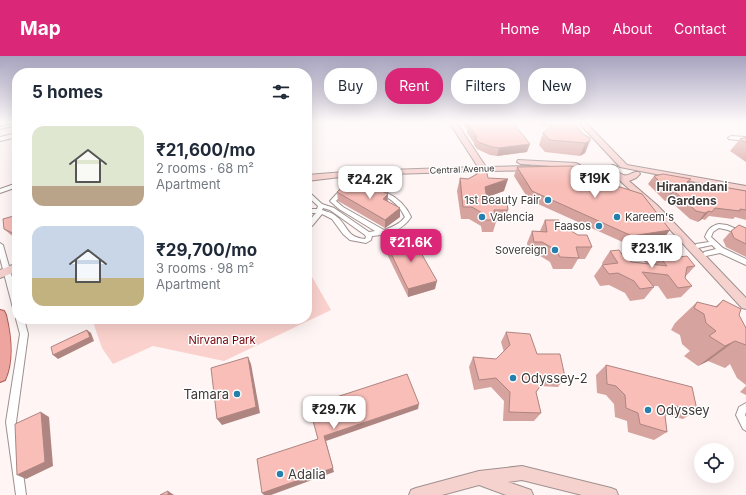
<!DOCTYPE html>
<meta charset="utf-8">
<style>
body{margin:0;font-family:Inter,sans-serif;background:#f6f6f7;color:#1f2937;height:100vh;display:flex;flex-direction:column;font-size:15px;white-space:nowrap}
*{box-sizing:border-box;margin:0}
p{font-size:13px;color:#747a83}
.icon{flex:none;width:22px;height:22px;fill:none;stroke:currentColor;stroke-width:2;stroke-linecap:round;stroke-linejoin:round}
.map{position:relative;flex:1;overflow:hidden}
.drawer{position:absolute;left:12px;top:12px;width:300px;height:256px;display:flex;flex-direction:column;background:#fff;border-radius:16px;box-shadow:0 4px 16px #0002}
.drawer>*{flex:none}
.top-card{position:absolute;left:324px;top:12px;width:362px;height:36px;display:flex;gap:8px}
.tools{position:absolute;left:694px;top:387px;display:grid;gap:8px}
.tools a{display:grid;place-items:center;width:40px;height:40px;border-radius:50%;background:#fff;box-shadow:0 4px 16px #0002;font-size:20px}
.price{position:absolute;translate:-50% -34px;padding:0 9px;border-radius:8px;background:#fff;color:#222;font-size:13px;line-height:26px;filter:drop-shadow(0 1px 2px #0008)}
.price::after{content:'';position:absolute;left:50%;top:24px;width:12px;height:9px;margin-left:-6px;background:inherit;clip-path:polygon(0 0,100% 0,50% 100%)}
.price.active{background:#db2777;color:#fff}
ul{padding:0;list-style:none}
li{display:flex;align-items:center;gap:12px;height:100px;padding:0 20px}
li span{display:grid;place-items:center;flex:none;width:112px;height:80px;border-radius:12px;color:#555}
li>.icon{margin-inline-start:auto}
span .icon{width:48px;height:48px;fill:#fffc;stroke-width:1}
li b{font-size:17px}
h2{display:flex;justify-content:space-between;align-items:center;height:48px;padding:0 20px;font-size:17px}
.chip{padding:0 14px;border-radius:16px;background:#fff;box-shadow:0 4px 16px #0002;font-size:14px;line-height:36px}
.chip.active{background:#db2777;color:#fff}
header{display:flex;align-items:center;gap:24px;box-sizing:border-box;height:56px;padding:0 20px;background:#db2777;color:#fff}
header strong{font-size:19px}
nav{display:flex;gap:22px;margin-inline-start:auto;font-size:14px}
.map>svg:first-child{display:block}
</style>
<header>
<strong>Map</strong>
<nav><a>Home</a><a>Map</a><a>About</a><a>Contact</a></nav>
</header>
<div class="map">
<svg width="746" height="439" viewBox="0 0 746 439">
<rect width="100%" height="100%" fill="#fef5f4"/>
<!-- green -->
<polygon fill="#fad1cd" points="307,212 331,254 224,305 153,290 113,308 102,292 92,263 307,263"/>
<g fill="none" stroke-linecap="round" stroke-linejoin="round">
<defs>
<g id="street">
<polygon points="17,67 17,69 0,73 0,71"/>
<polygon points="17,77 17,81 0,85 0,81"/>
<polygon points="731,80 746,81 746,85 729,83 728,82"/>
<polygon points="17,127 17,131 0,137 0,133"/>
<path d="M352,129C375,129 401,138 411,161C402,175 387,179 372,180L371,184L366,187L350,184L343,178L332,163L322,158L312,170L307,172V167L316,157H307V153H317L318,150L307,140V135L309,136L322,148L334,152L369,176L375,175L339,153L330,145L342,132ZM352,132C373,132 396,141 405,161C400,168 392,171 384,174L343,151L336,145L346,134ZM323,152L330,154L365,179L366,181L365,183C346,181 349,171 337,161C333,157 328,156 322,154Z"/>
<path d="M719,168L727,169L746,177V182L728,174L719,172L713,176L711,181L723,192L746,203V209L720,197L706,200H704L703,198L704,196L716,193L712,189L698,192H696L695,190L696,188L709,186L705,181C708,173 711,170 719,168Z"/>
<polygon points="0,187 3,189 17,239 17,255 14,254 13,252 0,202"/>
<polygon points="17,261 17,263 24,263 28,278 16,366 26,439 16,439 6,366 20,278 16,263"/>
<polygon points="746,347 746,356 745,359 746,361 746,375 743,373 736,359 739,351"/>
</g>
<g id="secondary">
<polygon points="449,66 456,66 486,111 530,110 534,112 530,114 357,119 307,125 307,119 357,115 478,111"/>
<polygon points="578,66 585,66 627,109 746,130 746,136 620,111"/>
<path d="M518,104L576,107L580,109L579,111H573L609,116V111L613,109L617,111V115C627,123 627,118 636,116H639L640,118L636,122L629,125L657,149L746,242V253L742,252L651,153L617,122L568,115L564,113L567,111L521,108L517,106Z"/>
<polygon points="17,207 17,215 0,222 0,214"/>
<polygon points="522,410 611,432 616,434 618,439 582,439 522,424 508,426 531,434 533,439 506,439 479,429 442,439 409,439 411,434 416,432 479,415"/>
</g>
<path id="primary" d="M0,254L4,255L6,259C11,280 14,304 5,324L0,326Z"/>
</defs>
<!-- street casing -->
<use href="#street" stroke="#9f918f" stroke-width="2"/>
<!-- secondary casing -->
<use href="#secondary" stroke="#9f918f" stroke-width="2"/>
<!-- primary casing -->
<use href="#primary" stroke="#a95952" stroke-width="2"/>
<!-- street -->
<use href="#street" fill="#fff" fill-rule="evenodd"/>
<!-- secondary -->
<use href="#secondary" fill="#f6d2cf" fill-rule="evenodd"/>
<!-- primary -->
<use href="#primary" fill="#eea5a0" fill-rule="evenodd"/>
</g>
<!-- wall -->
<g fill="#d6a39e">
<polygon points="462,66 509,66 527,96 497,100 490,99 477,93 474,89 474,87 467,77 467,74"/>
<polygon points="538,66 573,66 583,78 590,82 585,97 580,100 545,96 539,89 543,77 553,69 541,70"/>
<polygon points="746,81 746,106 730,95 740,83"/>
<polygon points="517,111 664,182 627,188 529,144 514,120"/>
<polygon points="476,113 504,135 487,141 487,143 508,154 504,166 496,166 493,176 482,176 481,170 469,163 461,163 457,135 460,122 468,123 475,119"/>
<polygon points="654,120 691,123 689,126 746,135 746,164 735,161 733,163 709,160 705,164 702,163 698,166 690,163 668,143 665,145 648,128"/>
<polygon points="364,134 388,138 388,145 400,161 385,172 338,145 337,136"/>
<polygon points="17,159 17,182 11,179 4,173"/>
<polygon points="545,164 559,168 592,191 585,203 578,203 572,213 553,213 550,206 537,198 529,198 527,187 532,175 540,175"/>
<polygon points="746,172 746,201 726,191 723,184 731,175"/>
<polygon points="386,187 435,233 408,241 386,196"/>
<polygon points="653,193 672,202 695,210 686,220 685,222 692,230 681,241 667,243 658,230 653,230 654,231 644,243 630,245 625,237 609,229 600,230 594,220 602,209 603,209 602,207 610,195 624,201 632,206 646,207 644,205"/>
<polygon points="723,244 739,259 746,272 746,329 737,322 730,308 725,312 708,305 698,310 684,300 690,295 682,288 680,279 671,274 675,267 697,246 715,251"/>
<polygon points="506,276 537,298 565,321 558,331 540,330 536,336 541,357 534,365 503,365 504,345 491,331 474,334 469,311 473,301 496,303 504,296 501,286"/>
<polygon points="606,309 697,354 683,363 665,359 667,376 654,384 628,376 627,365 615,361 614,348 606,339 597,337 596,319"/>
<polygon points="746,330 746,339 740,336"/>
</g>
<!-- shaded-wall -->
<g fill="#ae8581">
<polygon points="590,85 585,97 580,100 585,87"/>
<polygon points="530,88 527,96 497,100 499,92"/>
<polygon points="508,123 504,135 482,143 485,131"/>
<polygon points="674,135 668,143 665,145 671,137"/>
<polygon points="388,138 387,147 383,143"/>
<polygon points="400,152 400,161 385,172 385,164"/>
<polygon points="709,155 702,163 698,166 705,157"/>
<polygon points="670,174 664,182 627,188 632,180"/>
<polygon points="437,225 435,233 408,241 408,233"/>
<polygon points="87,274 91,277 94,285 58,303 53,299"/>
<polygon points="735,285 708,305 698,310 725,290"/>
<polygon points="248,301 251,308 260,357 222,369 217,363"/>
<polygon points="419,348 418,353 326,385 334,416 271,439 264,439 262,437 324,380"/>
<polygon points="41,356 49,361 53,410 26,423 17,419"/>
<polygon points="168,435 174,439 168,439"/>
</g>
<!-- building -->
<g fill="#f9beb8" stroke="#ae8581">
<polygon points="469,66 509,66 514,68 530,88 499,92 492,91 478,86 475,81 477,81 468,69 470,69"/>
<polygon points="556,66 573,66 583,78 590,82 590,85 585,87 550,84 543,77"/>
<polygon points="746,81 746,87 740,83"/>
<polygon points="571,110 617,130 642,138 670,174 632,180 532,135 517,111"/>
<polygon points="476,113 486,113 488,122 508,123 485,131 487,143 498,147 507,147 508,154 494,154 496,164 485,164 484,158 472,151 463,151 460,122 468,123 477,118"/>
<polygon points="663,118 691,123 687,126 706,128 746,135 746,154 740,153 740,155 715,152 712,156 709,155 705,157 696,155 674,135 671,137 654,120"/>
<polygon points="348,126 364,134 370,129 388,138 383,143 400,152 385,164 337,136"/>
<polygon points="17,159 17,179 4,173 3,163"/>
<polygon points="545,164 559,164 559,168 578,179 587,179 592,191 576,191 579,202 560,201 556,194 542,186 534,186 532,175 547,176"/>
<polygon points="739,169 746,172 746,188 734,182 731,175"/>
<polygon points="412,181 437,225 408,233 386,187"/>
<polygon points="663,192 672,202 687,200 695,210 687,211 685,222 692,230 678,232 668,219 642,216 654,231 640,233 634,225 618,217 609,218 602,209 618,207 610,195 619,194 624,201 632,206 667,210 653,193"/>
<polygon points="723,244 741,253 739,259 746,272 746,289 735,285 725,290 709,280 716,275 706,267 704,258 694,252 697,246 717,251"/>
<polygon points="87,274 90,281 53,299 51,291"/>
<polygon points="506,276 530,278 537,298 560,298 565,321 547,321 536,336 541,357 509,356 510,336 496,322 479,324 473,301 496,303 510,289"/>
<polygon points="248,301 256,351 217,363 211,312"/>
<polygon points="606,309 692,331 697,354 676,350 665,359 667,376 640,368 638,357 626,352 625,339 616,330 607,328"/>
<polygon points="407,318 419,348 324,380 333,412 262,437 257,403 318,383 309,350"/>
<polygon points="41,356 45,406 17,419 15,368"/>
<polygon points="168,435 168,439 160,439"/>
</g>
<!-- sky -->
<linearGradient id="sky" x2="0" y2="1"><stop stop-color="#a7a3bf"/><stop offset="0.52" stop-color="#fffafa"/><stop offset="1" stop-color="#fffafa" stop-opacity="0"/></linearGradient>
<rect width="746" height="128" fill="url(#sky)"/>
<!-- markers -->
<g fill="#2680ae" stroke="#fff" stroke-width="1.5">
<circle cx="548" cy="144" r="4"/>
<circle cx="482" cy="161" r="4"/>
<circle cx="617" cy="161" r="4"/>
<circle cx="599" cy="170" r="4"/>
<circle cx="555" cy="194" r="4"/>
<circle cx="513" cy="322" r="4"/>
<circle cx="237" cy="338" r="4"/>
<circle cx="648" cy="354" r="4"/>
<circle cx="280" cy="418" r="4"/>
</g>
<g text-anchor="middle" dominant-baseline="central" stroke-width="3" stroke-linejoin="round" paint-order="stroke">
<!-- far-street labels -->
<g font-size="9" fill="#403a39" stroke="#fff">
<text transform="translate(462 113) rotate(-2)">Central Avenue</text>
</g>
<!-- poi labels -->
<g font-size="11" fill="#403a39" stroke="#fff" text-anchor="end">
<text x="540" y="144">1st Beauty Fair</text>
<text x="490" y="161" text-anchor="start">Valencia</text>
<text x="625" y="161" text-anchor="start">Kareem's</text>
<text x="591" y="170">Faasos</text>
<text x="547" y="194">Sovereign</text>
</g>
<!-- park labels -->
<g font-size="11" fill="#740009" stroke="#fff">
<text x="222" y="284">Nirvana Park</text>
</g>
<!-- neighbourhood labels -->
<g font-size="12" font-weight="bold" fill="#403a39" stroke="#fff">
<text x="692" y="130">Hiranandani<tspan x="692" dy="14">Gardens</tspan></text>
</g>
<!-- near-poi labels -->
<g font-size="13" fill="#403a39" stroke="#fff" text-anchor="start">
<text x="521" y="322">Odyssey-2</text>
<text x="229" y="338" text-anchor="end">Tamara</text>
<text x="656" y="354">Odyssey</text>
<text x="288" y="418">Adalia</text>
</g>
</g>
</svg>
<div class="tools">
<a><svg class="icon" aria-label="locate" viewBox="0 0 24 24"><circle cx="12" cy="12" r="6"/><path d="M12 2v4M12 18v4M2 12h4M18 12h4"/></svg></a>
</div>
<b class="price" style="left:595px;top:143px">₹19K</b>
<b class="price" style="left:370px;top:144px">₹24.2K</b>
<b class="price active" style="left:411px;top:207px">₹21.6K</b>
<b class="price" style="left:652px;top:213px">₹23.1K</b>
<b class="price" style="left:334px;top:374px">₹29.7K</b>
<div class="top-card">
<a class="chip">Buy</a>
<a class="chip active">Rent</a>
<a class="chip">Filters</a>
<a class="chip">New</a>
</div>
<section class="drawer">
<h2>5 homes<svg class="icon" aria-label="filters" viewBox="0 0 24 24"><path d="M4 7h16M4 17h16"/><circle cx="9" cy="7" r="2"/><circle cx="15" cy="17" r="2"/></svg></h2>
<ul>
<li><span style="background:linear-gradient(#dfe7d0 75%,#b9a48a 0)"><svg class="icon" aria-label="home" viewBox="0 0 24 24"><path d="M3 11l9-7 9 7M6 9v11h12V9"/></svg></span><div><b>₹21,600/mo</b><p>2 rooms · 68 m²</p><p>Apartment</p></div></li>
<li><span style="background:linear-gradient(#c9d6e8 65%,#c2b280 0)"><svg class="icon" aria-label="home" viewBox="0 0 24 24"><path d="M3 11l9-7 9 7M6 9v11h12V9"/></svg></span><div><b>₹29,700/mo</b><p>3 rooms · 98 m²</p><p>Apartment</p></div></li>
</ul>
</section>
</div>
